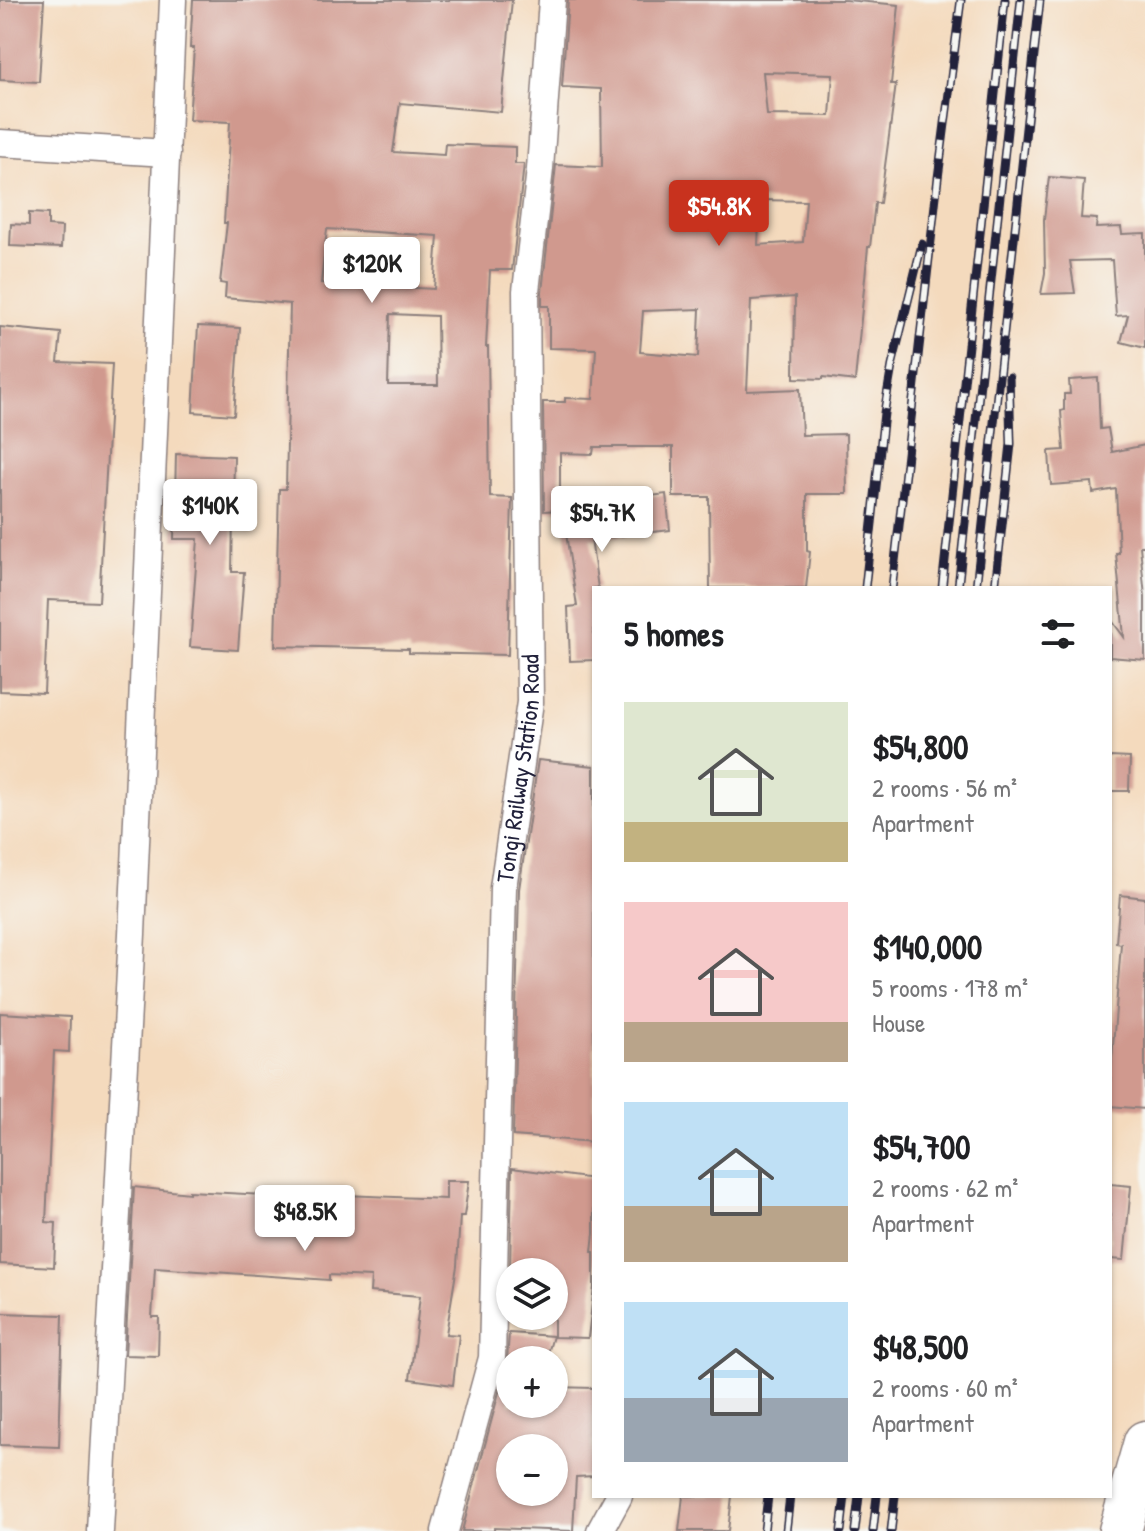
<!DOCTYPE html>
<meta charset="utf-8">
<style>
body{margin:0;font-family:"Patrick Hand",sans-serif;background:#f6f6f6;color:#202124;height:100vh;display:flex;flex-direction:column;font-size:30px;white-space:nowrap}
*{box-sizing:border-box;margin:0}
p{font-size:26px;color:#757577}
.icon{flex:none;width:44px;height:44px;fill:none;stroke:currentColor;stroke-width:2;stroke-linecap:round;stroke-linejoin:round}
.map{position:relative;flex:1;overflow:hidden}
.drawer{position:absolute;left:592px;top:586px;width:520px;height:912px;display:flex;flex-direction:column;background:#fff;border-radius:0px;box-shadow:0 2px 6px #0004}
.drawer>*{flex:none}
.controls{position:absolute;left:496px;top:1258px;display:grid;gap:16px}
.controls a{display:grid;place-items:center;width:72px;height:72px;border-radius:50%;background:#fff;box-shadow:0 2px 6px #0004;font-size:40px}
.price{position:absolute;translate:-50% -68px;padding:0 18px;border-radius:8px;background:#fff;color:#222;font-size:26px;line-height:52px;filter:drop-shadow(0 2px 4px #0008)}
.price::after{content:'';position:absolute;left:50%;top:48px;width:24px;height:18px;margin-left:-12px;background:inherit;clip-path:polygon(0 0,100% 0,50% 100%)}
.price.on{background:#c8321e;color:#fff}
ul{padding:0;list-style:none}
li{display:flex;align-items:center;gap:24px;height:200px;padding:0 32px}
li span{display:grid;place-items:center;flex:none;width:224px;height:160px;border-radius:0px;color:#555}
li>.icon{margin-inline-start:auto}
span .icon{width:96px;height:96px;fill:#fffc;stroke-width:1}
li b{font-size:34px}
h2{display:flex;justify-content:space-between;align-items:center;height:96px;padding:0 32px;font-size:34px}
.map>svg:first-child{display:block}
</style>
<div class="map">
<svg width="1145" height="1531" viewBox="0 0 1145 1531">
<rect width="100%" height="100%" fill="#f6f6f2"/>
<filter id="ink" filterUnits="userSpaceOnUse"><feTurbulence type="fractalNoise" baseFrequency=".0125" numOctaves="2"/><feDisplacementMap in="SourceGraphic" scale="16" xChannelSelector="R" yChannelSelector="G"/><feConvolveMatrix kernelMatrix="1 2 1 2 8 2 1 2 1" color-interpolation-filters="sRGB"/></filter>
<filter id="wash" filterUnits="userSpaceOnUse"><feTurbulence type="fractalNoise" baseFrequency=".006" numOctaves="4" result="noise"/><feDisplacementMap in="SourceGraphic" scale="32" xChannelSelector="R" yChannelSelector="G"/><feGaussianBlur stdDeviation="1.8" result="paint"/><feColorMatrix in="noise" values="0 0 0 0 0 0 0 0 0 0 0 0 0 0 0 0 0 1.4 0 .05"/><feComposite in="paint" operator="in"/></filter>
<g filter="url(#wash)">
<rect width="100%" height="100%" fill="#f4dabd"/>
<g id="blocks">
<!-- building -->
<g fill="#d0998e" fill-rule="evenodd">
<polygon points="0,0 44,0 39,82 0,80"/>
<path d="M193,0H512L501,112L400,103L393,152L444,155L445,144L515,147V164H524L512,270H490L486,347H488L490,497L512,498L508,655L409,653V649L275,646L279,489H286L290,304L225,298L226,284L220,283L227,223H224L230,122L189,120L194,48H190ZM327,229L438,236L434,289L321,283ZM390,314L437,316L438,385H388Z"/>
<path d="M568,0H846L899,5L891,84H896L880,203H875L870,247H868L855,381L823,377V379L794,378L795,297L751,300L747,391L800,389L802,435L846,434L847,494H807V551L810,552L806,588H710L709,497H673V447H594L593,454L560,453V510L544,511L543,402H565V398L593,399L596,349L549,348V306H542V292L556,165L602,167L601,89L562,87ZM763,72L833,74L830,116L767,115ZM760,200L806,201L803,242L758,245ZM700,309L698,357L640,352L643,311Z"/>
<polygon points="1049,177 1084,180 1081,218 1097,219 1096,228 1121,227 1122,234 1145,233 1145,348 1121,342 1128,315 1116,316 1112,260 1070,261 1075,293 1041,294 1045,273 1044,219"/>
<polygon points="29,213 48,214 48,226 62,227 61,248 10,246 11,224 29,225"/>
<polygon points="198,326 240,328 234,415 193,412"/>
<polygon points="0,327 61,333 58,362 112,364 99,602 48,600 44,693 0,691"/>
<polygon points="1098,378 1100,429 1108,428 1112,452 1145,445 1145,546 1140,546 1145,597 1145,660 1110,657 1110,618 1124,637 1116,553 1119,553 1116,489 1093,493 1092,482 1051,485 1049,451 1064,450 1061,411 1064,410 1064,394 1070,394 1069,380"/>
<polygon points="176,454 234,456 232,572 244,572 238,650 190,647 198,539 174,539"/>
<polygon points="666,494 670,530 591,539 598,588 594,588 594,660 570,661 568,607 577,606 562,507"/>
<polygon points="1110,757 1130,758 1129,791 1110,791"/>
<polygon points="538,760 594,766 594,1142 513,1136 519,889"/>
<polygon points="1120,895 1145,898 1145,1109 1110,1106 1110,1085 1121,944 1116,943"/>
<polygon points="0,1013 70,1017 69,1052 54,1051 46,1222 56,1223 54,1267 0,1264"/>
<polygon points="512,1168 594,1179 594,1233 592,1252 594,1252 594,1287 588,1338 554,1337 554,1272 510,1272"/>
<polygon points="446,1181 469,1181 464,1216 460,1216 457,1266 446,1334 459,1335 453,1385 410,1379 420,1296 370,1292 371,1277 329,1275 329,1280 155,1268 152,1317 159,1317 158,1356 125,1355 134,1187 189,1193 189,1191 344,1199 344,1195 446,1199"/>
<polygon points="1110,1184 1131,1186 1124,1260 1110,1259"/>
<polygon points="0,1313 63,1315 59,1447 0,1445"/>
<path d="M509,1333L553,1336L546,1360H510V1404H554V1387L594,1388V1441H592L594,1476L576,1477L573,1531L494,1528V1531H462L507,1362ZM510,1448H554V1492H510Z"/>
<polygon points="683,1496 732,1496 728,1531 679,1531"/>
</g>
</g>
</g>
<g filter="url(#ink)">
<use href="#blocks" fill-opacity="0" stroke="#8b7e7c" stroke-width="2"/>
<g fill="none" stroke-linecap="round" stroke-linejoin="round">
<defs>
<g id="street">
<polyline points="0,143 167,153"/>
<polyline points="100,1531 132,934 173,0"/>
<path id="s1" d="M445,1531L492,1358L503,888L530,702L526,291L540,169L552,0"/>
<polyline points="600,1531 619,1496"/>
</g>
<polyline id="primary" points="1120,1531 1145,1442"/>
</defs>
<!-- street casing -->
<use href="#street" stroke="#8b7e7c" stroke-width="29"/>
<!-- primary casing -->
<use href="#primary" stroke="#8b7e7c" stroke-width="45"/>
<!-- street -->
<use href="#street" stroke="#fff" stroke-width="26"/>
<!-- primary -->
<use href="#primary" stroke="#fff" stroke-width="42"/>
<defs>
<g id="rail">
<polyline points="865,588 884,413 892,366 922,244"/>
<polyline points="892,588 938,178 961,0"/>
<polyline points="942,588 1005,0"/>
<polyline points="958,588 1021,0"/>
<polyline points="976,588 1040,0"/>
<polyline points="995,588 1011,444 1009,377"/>
<polyline points="764,1531 768,1496"/>
<polyline points="786,1531 790,1496"/>
<polyline points="841,1531 845,1496"/>
<polyline points="855,1531 859,1496"/>
<polyline points="873,1531 877,1496"/>
<polyline points="891,1531 895,1496"/>
</g>
</defs>
<!-- rail casing -->
<use href="#rail" stroke="#22223b" stroke-width="9"/>
<!-- rail -->
<use href="#rail" stroke="#f6f6f2" stroke-width="6" stroke-dasharray="18" stroke-linecap="butt"/>
</g>
</g>
<g text-anchor="middle" dominant-baseline="central" stroke-width="8" stroke-linejoin="round" paint-order="stroke">
<!-- street labels -->
<g font-size="24" fill="#22223b" stroke="#f6f6f2">
<text stroke="none"><textPath href="#s1" startOffset="770">Tongi Railway Station Road</textPath></text>
</g>
</g>
</svg>
<div class="controls">
<a><svg class="icon" aria-label="layers" viewBox="0 0 24 24"><path d="M12 4l9 5-9 5-9-5zM3 14l9 5 9-5"/></svg></a>
<a>+</a>
<a>−</a>
</div>
<b class="price on" style="left:719px;top:248px">$54.8K</b>
<b class="price" style="left:372px;top:305px">$120K</b>
<b class="price" style="left:210px;top:547px">$140K</b>
<b class="price" style="left:602px;top:554px">$54.7K</b>
<b class="price" style="left:305px;top:1253px">$48.5K</b>
<section class="drawer">
<h2>5 homes<svg class="icon" aria-label="filters" viewBox="0 0 24 24"><path d="M4 7h16M4 17h16"/><circle cx="9" cy="7" r="2"/><circle cx="15" cy="17" r="2"/></svg></h2>
<ul>
<li><span style="background:linear-gradient(#dfe7d0 75%,#c2b280 0)"><svg class="icon" aria-label="home" viewBox="0 0 24 24"><path d="M3 11l9-7 9 7M6 9v11h12V9"/></svg></span><div><b>$54,800</b><p>2 rooms · 56 m²</p><p>Apartment</p></div></li>
<li><span style="background:linear-gradient(#f6c9c9 75%,#b9a48a 0)"><svg class="icon" aria-label="home" viewBox="0 0 24 24"><path d="M3 11l9-7 9 7M6 9v11h12V9"/></svg></span><div><b>$140,000</b><p>5 rooms · 178 m²</p><p>House</p></div></li>
<li><span style="background:linear-gradient(#bfe0f5 65%,#b9a48a 0)"><svg class="icon" aria-label="home" viewBox="0 0 24 24"><path d="M3 11l9-7 9 7M6 9v11h12V9"/></svg></span><div><b>$54,700</b><p>2 rooms · 62 m²</p><p>Apartment</p></div></li>
<li><span style="background:linear-gradient(#bfe0f5 60%,#9aa5b1 0)"><svg class="icon" aria-label="home" viewBox="0 0 24 24"><path d="M3 11l9-7 9 7M6 9v11h12V9"/></svg></span><div><b>$48,500</b><p>2 rooms · 60 m²</p><p>Apartment</p></div></li>
</ul>
</section>
</div>
